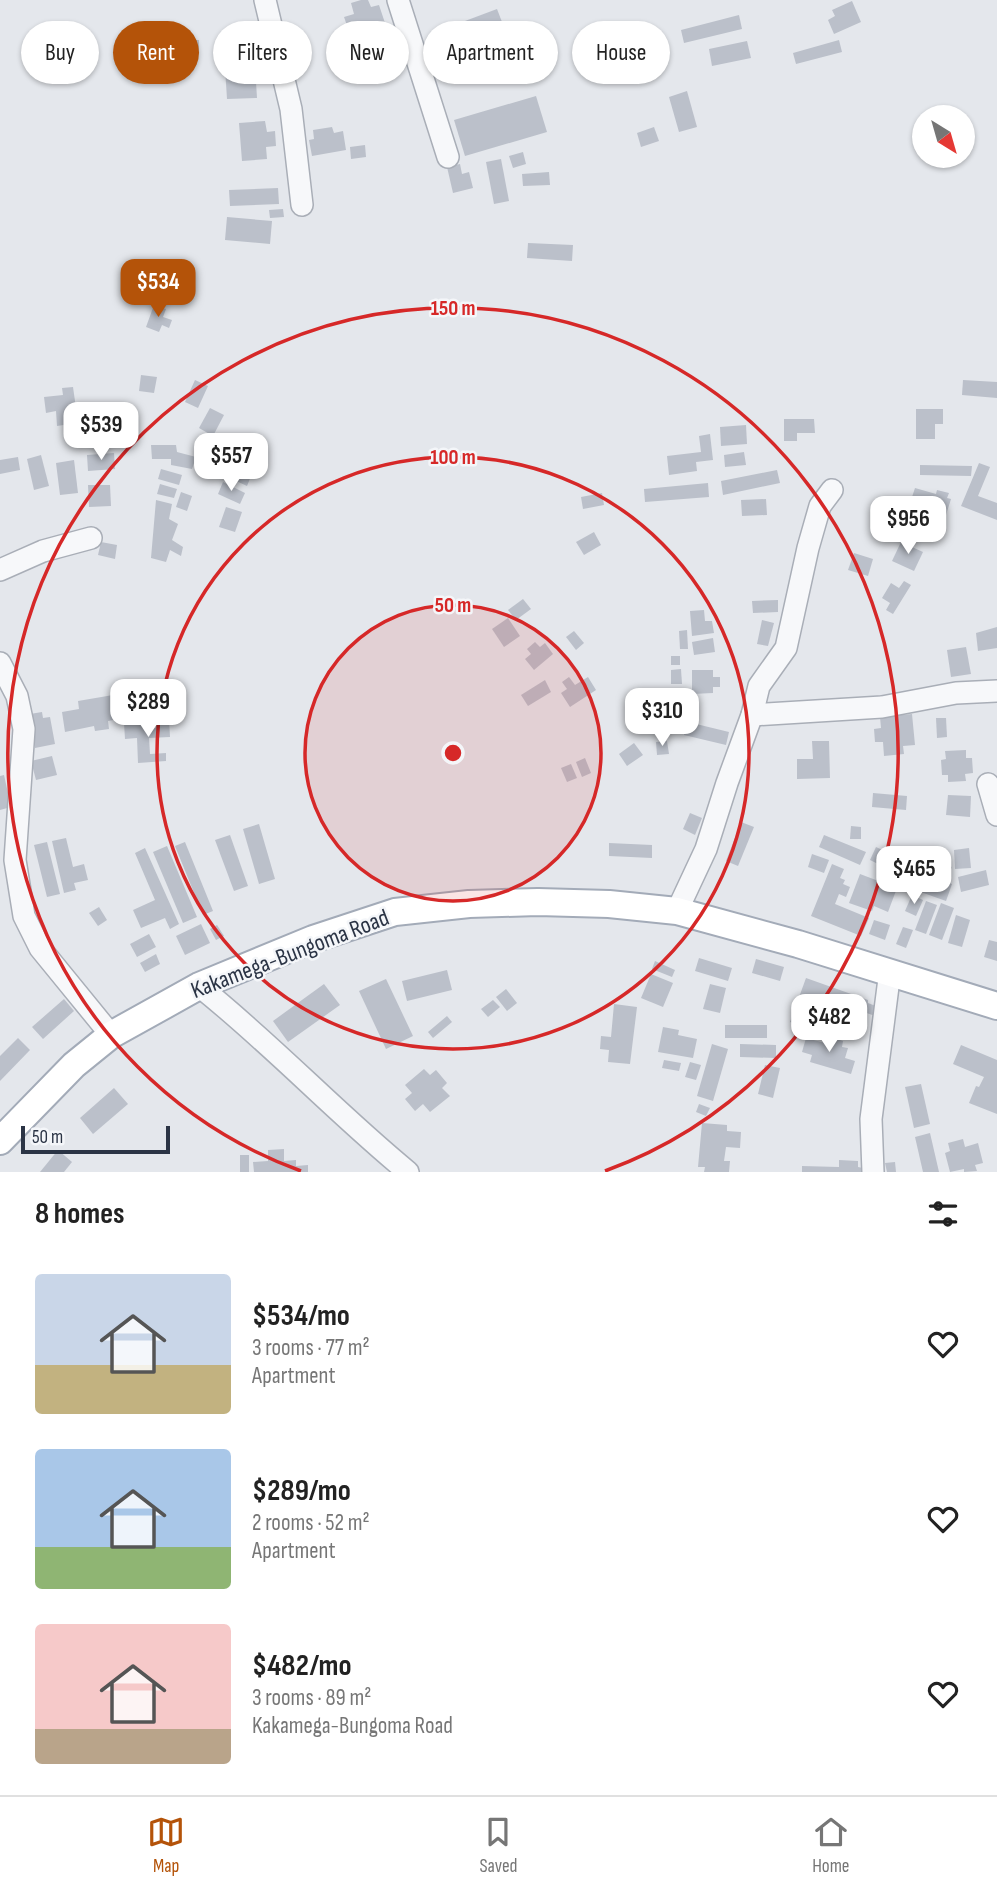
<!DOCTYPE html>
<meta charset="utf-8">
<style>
body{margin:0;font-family:"Sofia Sans Condensed",sans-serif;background:#f2f2f2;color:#222;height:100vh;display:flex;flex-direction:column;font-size:26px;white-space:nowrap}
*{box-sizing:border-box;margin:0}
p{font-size:23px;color:#767676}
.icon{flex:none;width:38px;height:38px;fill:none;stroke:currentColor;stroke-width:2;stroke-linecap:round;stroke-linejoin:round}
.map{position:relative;height:1172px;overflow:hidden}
.side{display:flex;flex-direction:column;background:#fff;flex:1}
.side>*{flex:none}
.banner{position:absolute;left:21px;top:21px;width:956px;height:63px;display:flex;gap:14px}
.needle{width:46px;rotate:143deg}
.tools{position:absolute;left:912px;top:105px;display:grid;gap:14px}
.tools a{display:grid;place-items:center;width:63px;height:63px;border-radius:50%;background:#fff;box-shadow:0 2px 5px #0004;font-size:35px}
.scale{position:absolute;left:21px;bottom:18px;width:149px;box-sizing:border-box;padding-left:7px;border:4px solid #2b3445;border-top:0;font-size:19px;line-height:24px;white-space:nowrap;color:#2b3445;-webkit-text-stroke:5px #f4f6f9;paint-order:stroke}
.price{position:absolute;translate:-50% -60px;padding:0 16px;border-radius:14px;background:#fff;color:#222;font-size:23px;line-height:46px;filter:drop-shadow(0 2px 4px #0008)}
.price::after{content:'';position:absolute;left:50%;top:42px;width:21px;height:16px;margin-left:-10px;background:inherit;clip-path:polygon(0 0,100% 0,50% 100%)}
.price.active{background:#b45309;color:#fff}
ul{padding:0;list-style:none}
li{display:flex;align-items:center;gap:21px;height:175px;padding:0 35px}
li span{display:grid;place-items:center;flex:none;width:196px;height:140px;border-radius:7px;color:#555}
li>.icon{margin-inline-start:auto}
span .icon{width:84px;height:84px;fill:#fffc;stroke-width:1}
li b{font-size:30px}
h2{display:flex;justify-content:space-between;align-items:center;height:84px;padding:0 35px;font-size:30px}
.pill{padding:0 24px;border-radius:32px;background:#fff;box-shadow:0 2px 5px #0004;font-size:24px;line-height:63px}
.pill.active{background:#b45309;color:#fff}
.tabs{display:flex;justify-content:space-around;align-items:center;height:98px;border-top:2px solid #e0e0e0;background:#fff;font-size:19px;color:#767676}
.tabs a{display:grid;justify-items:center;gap:4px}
.tabs .active{color:#b45309}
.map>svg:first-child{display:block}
</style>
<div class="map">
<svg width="997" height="1172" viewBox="0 0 997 1172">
<rect width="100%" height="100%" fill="#e4e7ec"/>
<!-- building -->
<g fill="#bbc0ca">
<polygon points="361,0 368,0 371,7 379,5 386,26 351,37 344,17 354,14 351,3"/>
<polygon points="852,1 861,22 834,34 828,20 835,16 832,10"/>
<polygon points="497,9 502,22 461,37 457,24"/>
<polygon points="739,15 742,29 684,43 681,30"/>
<polygon points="393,31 397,45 376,51 372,38"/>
<polygon points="491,31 495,43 455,58 451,46"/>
<polygon points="518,35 525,57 515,61 512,52 504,54 499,40"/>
<rect x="187" y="40" width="12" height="14"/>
<polygon points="839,40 842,52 796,64 793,53"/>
<polygon points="747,41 751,58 712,66 709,49"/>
<polygon points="489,52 492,64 476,68 477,73 456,78 453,67 471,62 469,57"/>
<polygon points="255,66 257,98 227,99 225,68"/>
<polygon points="687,91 697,127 679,132 669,97"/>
<polygon points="536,96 547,132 465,156 454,120"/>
<polygon points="265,121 267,132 275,131 276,146 266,147 267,159 242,161 239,123"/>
<polygon points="332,127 334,133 343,131 346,150 312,156 309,140 314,139 313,130"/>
<polygon points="654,127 659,141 641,147 637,133"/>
<polygon points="365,145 366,157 351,159 350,147"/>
<polygon points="523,152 526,164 513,168 509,156"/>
<polygon points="501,159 509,201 494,204 486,162"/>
<polygon points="460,164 462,174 469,172 473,188 453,193 447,167"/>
<polygon points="549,172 550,185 523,186 522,174"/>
<polygon points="278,188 279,204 230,206 229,190"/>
<polygon points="283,209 284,217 270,218 269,210"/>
<polygon points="227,217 272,221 270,244 225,240"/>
<polygon points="528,243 573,245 572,261 527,258"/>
<polygon points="154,305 166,309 163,317 172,320 169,328 162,325 159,332 146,327"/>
<polygon points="141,375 157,377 154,393 139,391"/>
<polygon points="195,380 208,386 198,408 185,402"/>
<polygon points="963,380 997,382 997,398 962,395"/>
<polygon points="73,387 77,415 69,416 70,424 57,426 56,411 46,413 44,397 63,395 62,388"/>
<polygon points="210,408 224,415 213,436 199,428"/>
<polygon points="916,409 943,409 943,424 935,424 935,439 916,439"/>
<polygon points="784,419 814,419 815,433 797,433 797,441 784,441"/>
<polygon points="746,425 747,444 721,446 720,427"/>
<polygon points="126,430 126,442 82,444 81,432"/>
<polygon points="710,434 713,460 696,462 697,471 669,475 667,456 701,452 699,436"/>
<polygon points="151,445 176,445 177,452 196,457 192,469 171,465 171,459 152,459"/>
<polygon points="744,452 746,465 725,467 724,455"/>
<polygon points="114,453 115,469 88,471 87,455"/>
<polygon points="41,455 49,486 34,490 27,459"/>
<polygon points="18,457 20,470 0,474 0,460"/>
<polygon points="74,460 78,493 60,495 56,463"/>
<polygon points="979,463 990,467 978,496 997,503 997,520 961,506"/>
<polygon points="920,465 972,466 971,476 920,475"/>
<polygon points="161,469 182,475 179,485 158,479"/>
<polygon points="236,469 251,476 247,486 232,479"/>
<polygon points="777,470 780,483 723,495 721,481"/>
<polygon points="223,482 245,493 240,504 218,494"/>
<polygon points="708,483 709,497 645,502 644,489"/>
<polygon points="160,484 177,489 174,498 157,494"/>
<polygon points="88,485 110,485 111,506 89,507"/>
<polygon points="915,488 936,494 937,490 949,493 947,498 951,499 942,528 897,514 902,498 911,500"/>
<polygon points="181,492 192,496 187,511 176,507"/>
<polygon points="602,493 604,505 583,509 581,497"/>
<polygon points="766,499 767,515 742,516 741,500"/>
<polygon points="156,500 172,504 169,519 178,524 172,540 183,547 181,556 170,550 166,562 151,558"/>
<polygon points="226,507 242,512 235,532 219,527"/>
<polygon points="594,532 601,545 584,555 576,542"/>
<polygon points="101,542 117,545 115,559 98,555"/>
<polygon points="901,542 923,552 914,571 892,561"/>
<polygon points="854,553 873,559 868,576 848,570"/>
<polygon points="904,581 911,585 893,614 886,610 890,603 882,598 891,583 899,588"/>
<polygon points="523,599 531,609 516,620 508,610"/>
<polygon points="778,600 778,612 753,613 752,601"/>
<polygon points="704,610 705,621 712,621 714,633 692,636 690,611"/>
<polygon points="508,618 520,636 504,647 492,629"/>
<polygon points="762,620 774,623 768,646 757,644"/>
<polygon points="997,627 997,648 978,651 976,633"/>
<polygon points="687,630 688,649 680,649 679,631"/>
<polygon points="574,631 584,643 576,650 566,637"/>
<polygon points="713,638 715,652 694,655 692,642"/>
<polygon points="535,642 540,647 545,643 553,654 534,670 525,659 531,654 527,649"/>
<polygon points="966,647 971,674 951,677 947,650"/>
<rect x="671" y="656" width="9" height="9"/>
<polygon points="681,669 682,684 671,684 671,670"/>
<polygon points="692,670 713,670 713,677 720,677 720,687 713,687 713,693 692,694"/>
<polygon points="569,677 575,685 588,677 596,690 570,707 561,693 567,689 562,682"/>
<polygon points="545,680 551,692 528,706 521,695"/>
<polygon points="119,694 124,718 108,721 109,729 95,731 94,726 65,732 62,712 79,709 78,701"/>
<polygon points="42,712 43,718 50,717 55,744 35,748 30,714"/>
<polygon points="912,714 915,745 903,746 904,754 884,756 883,742 875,742 874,729 881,728 880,717"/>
<polygon points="936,718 946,718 947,737 937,738"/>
<polygon points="156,719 169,719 170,737 149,738 150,754 166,753 166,761 138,763 137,738 125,739 124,723 144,722 144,729 156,728"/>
<polygon points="688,722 729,732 726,745 684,735"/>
<polygon points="667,741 669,754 657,755 656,742"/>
<polygon points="812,741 829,741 830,778 797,779 797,759 813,759"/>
<polygon points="634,743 643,755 627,766 619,754"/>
<polygon points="966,750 966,758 972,758 973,773 965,774 966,781 948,782 948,775 942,775 941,760 946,759 945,751"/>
<polygon points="52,756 57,775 36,780 31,761"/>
<polygon points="585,758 591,773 582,777 576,762"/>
<polygon points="571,764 577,778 567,782 561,768"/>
<polygon points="4,775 11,807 0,810 0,776"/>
<polygon points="873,793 907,796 906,810 872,807"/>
<polygon points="948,795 971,796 970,817 946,815"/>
<polygon points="690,813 702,818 695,835 683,829"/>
<polygon points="741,822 754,827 738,866 726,861"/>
<polygon points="259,824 275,879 259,884 243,829"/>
<polygon points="851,826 861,827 861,839 850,839"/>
<polygon points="230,835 248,886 234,891 215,840"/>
<polygon points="824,835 866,852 860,865 819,847"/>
<polygon points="66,838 73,867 84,864 88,880 74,883 76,890 64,893 52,841"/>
<polygon points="47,842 60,894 47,897 34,845"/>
<polygon points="185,842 213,911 203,915 175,846"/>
<polygon points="609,843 652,845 652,858 609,856"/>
<polygon points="167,846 197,917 183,923 153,852"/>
<polygon points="876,847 895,856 888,869 870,860"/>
<polygon points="145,848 179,924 170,929 165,918 141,928 133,910 155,900 135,853"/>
<polygon points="969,848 971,868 955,869 954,850"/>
<polygon points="917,853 952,867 947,879 912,865"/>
<polygon points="812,854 829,860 824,873 808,867"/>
<polygon points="832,864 844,869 840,878 845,880 843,884 850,887 846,897 839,894 835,904 869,918 861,936 811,916"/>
<polygon points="907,869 952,884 946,901 901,885"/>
<polygon points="986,870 989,885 961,892 958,877"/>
<polygon points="860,874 897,888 888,912 874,906 872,911 849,903"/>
<polygon points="912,895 923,900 916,916 905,911"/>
<polygon points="926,901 937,905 926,934 915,930"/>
<polygon points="941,903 954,908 942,940 929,935"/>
<polygon points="99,907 107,920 98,926 89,913"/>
<polygon points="956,915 970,920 962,947 948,943"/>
<polygon points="874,920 890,925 885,940 869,934"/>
<polygon points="201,924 210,943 185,955 176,936"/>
<polygon points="217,925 224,936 216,940 210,929"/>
<polygon points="903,927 913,930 906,948 896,944"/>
<polygon points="149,934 156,947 137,957 130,944"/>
<polygon points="989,940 997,942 997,961 984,957"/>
<polygon points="156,954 160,964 145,972 140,963"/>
<polygon points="699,958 732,968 728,981 695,971"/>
<polygon points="756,959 784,967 780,981 752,973"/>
<polygon points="655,961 675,970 672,977 652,969"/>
<polygon points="447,970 452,990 407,1001 402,981"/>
<polygon points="651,974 673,983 663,1007 641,998"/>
<polygon points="806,978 868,1000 868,1003 881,1008 878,1017 858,1010 851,1031 823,1021 820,1032 790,1022"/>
<polygon points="386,979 413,1036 386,1049 359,991"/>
<polygon points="324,984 340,1005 288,1042 273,1021"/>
<polygon points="710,984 726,988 720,1013 703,1009"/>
<polygon points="506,989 517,1003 507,1011 496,997"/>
<polygon points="64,999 74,1011 43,1039 32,1027"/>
<polygon points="493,1000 500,1007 488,1017 481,1009"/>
<polygon points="614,1004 637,1007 630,1064 608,1062 609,1050 600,1049 601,1036 611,1037"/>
<polygon points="447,1016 452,1022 433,1038 428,1032"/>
<rect x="725" y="1025" width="42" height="13"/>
<polygon points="663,1027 679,1030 678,1035 697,1039 693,1058 658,1052"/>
<polygon points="827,1036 843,1041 842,1047 848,1048 845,1058 855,1061 851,1074 810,1062 812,1055 802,1052 806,1038 825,1043"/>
<polygon points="18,1038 30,1050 0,1081 0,1056"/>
<polygon points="712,1044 728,1049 713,1101 697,1096"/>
<polygon points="740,1044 776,1045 776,1058 740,1057"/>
<polygon points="961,1045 997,1060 997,1114 969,1103 976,1086 979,1087 984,1077 953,1064"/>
<polygon points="664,1060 681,1063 679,1071 662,1068"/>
<polygon points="690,1062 701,1065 696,1080 685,1077"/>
<polygon points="765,1065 780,1068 773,1098 758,1094"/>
<polygon points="424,1069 430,1075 436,1070 447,1083 442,1088 450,1096 430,1112 423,1104 415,1111 405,1099 412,1093 405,1085"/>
<polygon points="921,1084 930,1124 914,1128 905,1087"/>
<polygon points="114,1088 128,1104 93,1134 80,1118"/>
<polygon points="699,1104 710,1108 706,1116 696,1112"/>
<polygon points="702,1123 727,1125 727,1131 741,1132 740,1148 726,1147 724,1161 730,1161 729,1172 704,1172 705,1167 698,1167"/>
<polygon points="930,1133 939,1172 923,1172 915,1137"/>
<polygon points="963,1139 965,1147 978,1143 983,1163 975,1165 977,1171 964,1172 964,1169 950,1172 945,1153 950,1151 948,1143"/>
<polygon points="284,1149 284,1161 296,1160 296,1166 308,1165 308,1172 254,1172 253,1162 268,1161 268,1150"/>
<polygon points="58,1150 72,1162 64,1172 40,1172"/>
<rect x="240" y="1155" width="9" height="17"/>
<polygon points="839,1160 858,1161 858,1167 863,1168 863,1172 802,1172 802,1166 839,1167"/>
<polygon points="895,1162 896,1172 887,1172 885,1163"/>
</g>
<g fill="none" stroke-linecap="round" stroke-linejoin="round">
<defs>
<g id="minor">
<polyline points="265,0 291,109 302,205"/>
<polyline points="398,0 448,157"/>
<polyline points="0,570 43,551 91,538"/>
<polyline points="0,663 17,696 24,729 15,860 24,916 40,948 111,1035"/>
<polyline points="752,715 882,707 956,693 997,691"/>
<polyline points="988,784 997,815"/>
<polyline points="677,911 706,849 727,783 752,715 759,686 786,648 808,548 820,506 832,490"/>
<path d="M199,986C272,1044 336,1113 408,1172"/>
<polyline points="873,1172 871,1119 890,971"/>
</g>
<polyline id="major" points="0,1141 74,1065 111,1035 199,986 313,939 395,912 469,904 538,902 609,904 677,911 798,944 997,1006"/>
</defs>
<!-- minor casing -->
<use href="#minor" stroke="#a9aeb7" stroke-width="24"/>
<!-- major casing -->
<use href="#major" stroke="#a3abb8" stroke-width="30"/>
<!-- minor -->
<use href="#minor" stroke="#f7f8fa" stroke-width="21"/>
<!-- major -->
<use href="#major" stroke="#fff" stroke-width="26"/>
</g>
<!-- distance rings -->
<circle cx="453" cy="753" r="148" fill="#d62828" fill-opacity=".12"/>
<g fill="none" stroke="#d62828" stroke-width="3.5">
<circle cx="453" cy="753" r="148"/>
<circle cx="453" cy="753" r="296"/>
<path d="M301 1171A445 445 0 1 1 605 1171"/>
</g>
<g text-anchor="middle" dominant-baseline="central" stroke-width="5" stroke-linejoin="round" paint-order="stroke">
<!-- street labels -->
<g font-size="24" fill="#2b3445" stroke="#f4f6f9">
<text transform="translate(290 954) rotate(-21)">Kakamega-Bungoma Road</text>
</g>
</g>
<circle cx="453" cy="753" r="10" fill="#d62828" stroke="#f4f6f9" stroke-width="3.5"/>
<g font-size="21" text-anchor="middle" font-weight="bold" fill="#d62828" stroke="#f4f6f9" stroke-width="5" stroke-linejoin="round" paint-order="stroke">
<text x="453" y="315">150 m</text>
<text x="453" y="464">100 m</text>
<text x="453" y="612">50 m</text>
</g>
</svg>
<div class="tools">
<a><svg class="needle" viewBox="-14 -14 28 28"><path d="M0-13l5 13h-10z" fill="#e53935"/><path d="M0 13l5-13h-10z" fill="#767676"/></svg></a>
</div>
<div class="scale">50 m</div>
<b class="price active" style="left:158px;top:319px">$534</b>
<b class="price" style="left:101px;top:462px">$539</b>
<b class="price" style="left:231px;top:493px">$557</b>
<b class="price" style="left:908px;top:556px">$956</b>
<b class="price" style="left:148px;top:739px">$289</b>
<b class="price" style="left:662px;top:748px">$310</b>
<b class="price" style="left:914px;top:906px">$465</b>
<b class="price" style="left:829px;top:1054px">$482</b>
<div class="banner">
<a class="pill">Buy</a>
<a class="pill active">Rent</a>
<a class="pill">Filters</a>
<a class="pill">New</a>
<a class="pill">Apartment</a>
<a class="pill">House</a>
</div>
</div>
<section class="side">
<h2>8 homes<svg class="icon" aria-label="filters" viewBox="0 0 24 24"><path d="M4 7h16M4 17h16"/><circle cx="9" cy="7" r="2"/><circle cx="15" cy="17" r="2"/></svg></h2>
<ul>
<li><span style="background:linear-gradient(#c9d6e8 65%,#c2b280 0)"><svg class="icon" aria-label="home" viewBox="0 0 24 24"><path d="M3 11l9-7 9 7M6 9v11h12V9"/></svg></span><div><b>$534/mo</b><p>3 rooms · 77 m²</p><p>Apartment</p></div><svg class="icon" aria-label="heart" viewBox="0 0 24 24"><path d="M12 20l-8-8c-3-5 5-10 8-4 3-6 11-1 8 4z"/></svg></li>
<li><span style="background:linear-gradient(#a9c7e8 70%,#8fb573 0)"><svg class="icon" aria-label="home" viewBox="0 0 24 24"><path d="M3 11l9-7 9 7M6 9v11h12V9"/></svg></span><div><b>$289/mo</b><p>2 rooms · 52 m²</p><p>Apartment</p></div><svg class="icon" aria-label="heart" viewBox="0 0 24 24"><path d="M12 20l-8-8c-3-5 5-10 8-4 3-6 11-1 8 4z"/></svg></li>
<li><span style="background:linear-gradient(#f6c9c9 75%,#b9a48a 0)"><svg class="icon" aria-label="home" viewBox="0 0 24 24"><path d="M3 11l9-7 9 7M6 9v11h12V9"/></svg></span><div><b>$482/mo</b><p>3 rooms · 89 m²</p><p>Kakamega-Bungoma Road</p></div><svg class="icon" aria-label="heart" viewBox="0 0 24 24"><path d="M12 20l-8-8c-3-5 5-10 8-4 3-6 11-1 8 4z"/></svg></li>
</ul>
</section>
<nav class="tabs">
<a class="active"><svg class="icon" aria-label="map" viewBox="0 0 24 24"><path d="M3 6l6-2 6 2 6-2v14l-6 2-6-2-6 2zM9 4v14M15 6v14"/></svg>Map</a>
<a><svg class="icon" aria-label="saved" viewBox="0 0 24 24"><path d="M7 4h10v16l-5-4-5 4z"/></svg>Saved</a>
<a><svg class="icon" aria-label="home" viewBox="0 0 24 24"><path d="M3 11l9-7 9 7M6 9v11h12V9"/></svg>Home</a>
</nav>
